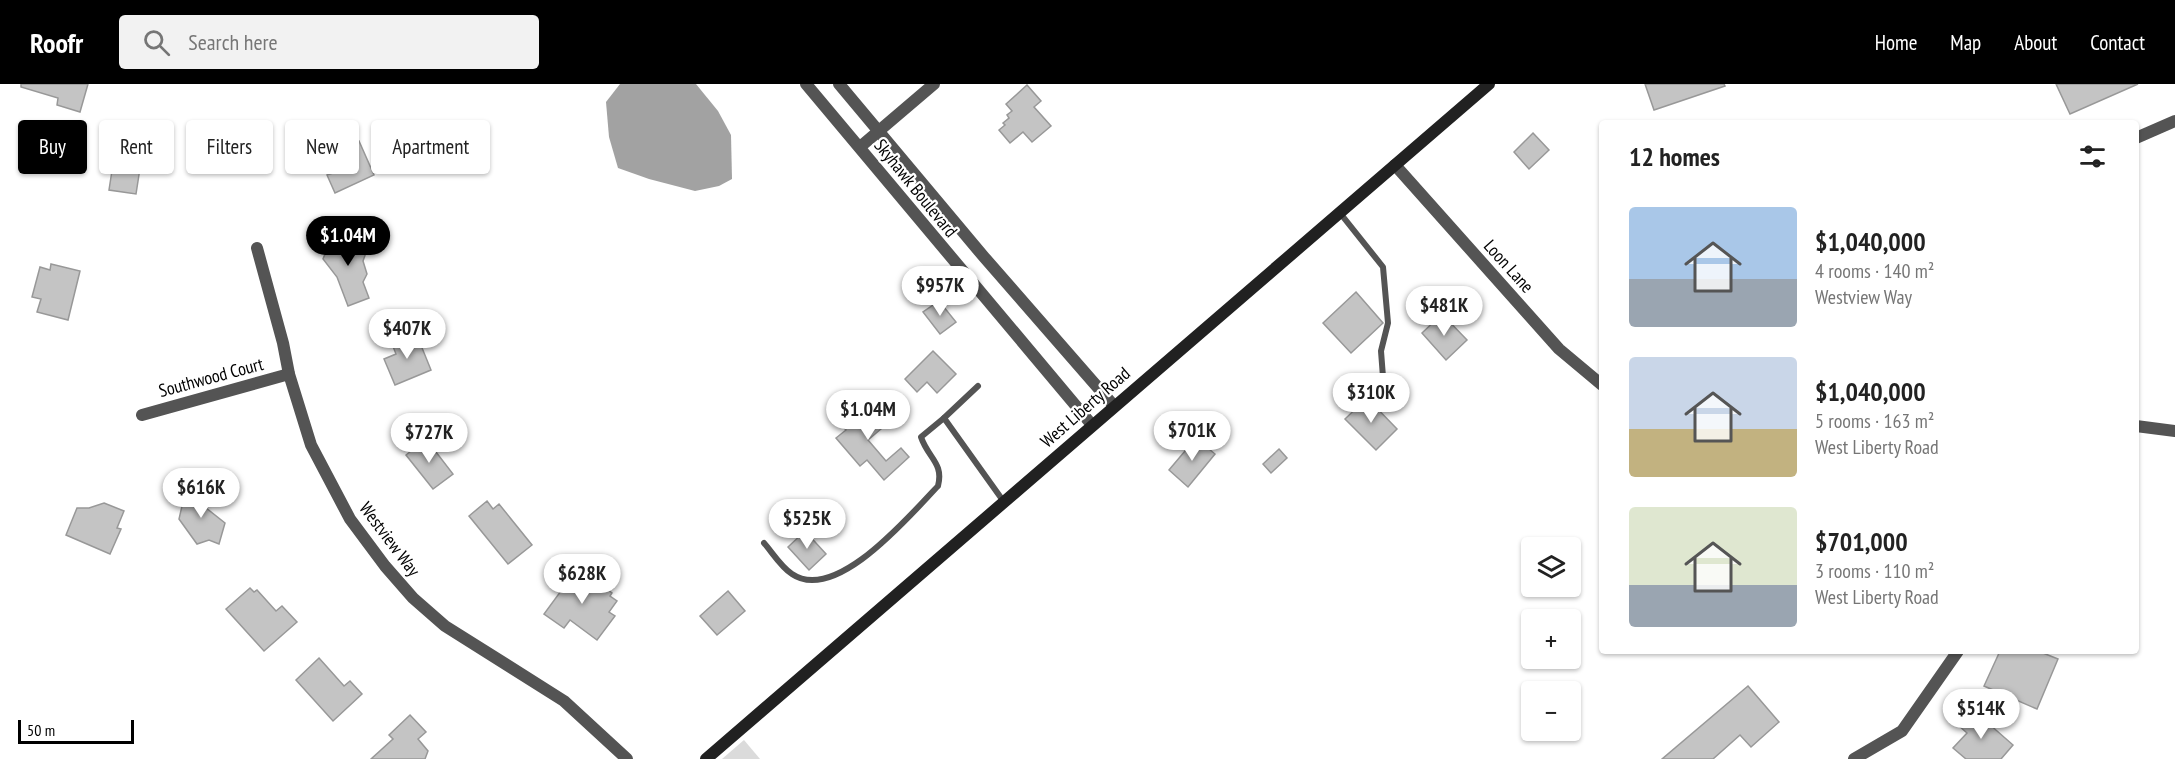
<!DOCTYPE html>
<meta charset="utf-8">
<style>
body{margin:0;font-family:"PT Sans Narrow",sans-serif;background:#f2f2f2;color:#222;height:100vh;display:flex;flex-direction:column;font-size:22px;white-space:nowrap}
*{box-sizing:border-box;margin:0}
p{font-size:20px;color:#767676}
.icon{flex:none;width:33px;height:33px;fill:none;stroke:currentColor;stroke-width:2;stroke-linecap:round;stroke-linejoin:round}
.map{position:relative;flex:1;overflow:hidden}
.side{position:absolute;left:1599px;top:36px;width:540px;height:534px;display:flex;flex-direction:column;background:#fff;border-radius:6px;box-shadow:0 2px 4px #0004}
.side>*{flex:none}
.hud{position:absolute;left:18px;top:36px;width:570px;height:54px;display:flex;gap:12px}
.fabs{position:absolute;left:1521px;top:453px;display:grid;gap:12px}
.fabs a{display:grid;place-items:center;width:60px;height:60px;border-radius:6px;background:#fff;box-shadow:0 2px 4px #0004;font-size:30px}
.scale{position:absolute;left:18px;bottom:15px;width:116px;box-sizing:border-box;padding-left:6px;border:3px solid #000;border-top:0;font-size:16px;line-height:21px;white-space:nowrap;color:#000;-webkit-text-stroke:4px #fff;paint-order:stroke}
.price{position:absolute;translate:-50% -51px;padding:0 14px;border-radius:21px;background:#fff;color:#222;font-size:20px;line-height:39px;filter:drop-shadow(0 2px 3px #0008)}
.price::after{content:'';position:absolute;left:50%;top:36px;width:18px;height:14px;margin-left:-9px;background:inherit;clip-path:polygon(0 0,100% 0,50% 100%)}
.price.selected{background:#000;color:#fff}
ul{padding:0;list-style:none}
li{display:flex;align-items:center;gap:18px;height:150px;padding:0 30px}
li span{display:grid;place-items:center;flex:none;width:168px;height:120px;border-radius:6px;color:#555}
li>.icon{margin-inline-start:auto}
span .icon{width:72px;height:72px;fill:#fffc;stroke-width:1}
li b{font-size:26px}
h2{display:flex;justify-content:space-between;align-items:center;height:72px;padding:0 30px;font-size:26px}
.chip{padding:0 21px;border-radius:6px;background:#fff;box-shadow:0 2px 4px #0004;font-size:21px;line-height:54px}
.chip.selected{background:#000;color:#fff}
header{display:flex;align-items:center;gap:36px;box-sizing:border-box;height:84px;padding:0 30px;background:#000;color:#fff}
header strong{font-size:28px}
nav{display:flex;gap:33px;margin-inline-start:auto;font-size:21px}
.search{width:420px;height:54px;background:#f2f2f2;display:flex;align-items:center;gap:15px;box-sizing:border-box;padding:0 21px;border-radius:6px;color:#767676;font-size:22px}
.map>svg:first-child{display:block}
</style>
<header>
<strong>Roofr</strong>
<div class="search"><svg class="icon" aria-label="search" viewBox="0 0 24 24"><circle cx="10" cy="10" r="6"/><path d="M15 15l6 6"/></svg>Search here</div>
<nav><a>Home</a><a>Map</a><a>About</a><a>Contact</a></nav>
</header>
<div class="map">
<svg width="2175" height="675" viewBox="0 0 2175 675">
<rect width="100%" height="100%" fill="#fff"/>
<!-- green -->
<polygon fill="#dbdbdb" points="744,656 760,675 722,675"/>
<!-- water -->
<polygon fill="#a2a2a2" points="620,0 696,0 718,27 731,51 732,95 719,102 695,107 649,95 618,84 609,53 606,18"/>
<!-- building -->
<g fill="#c4c4c4" stroke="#989898" stroke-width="1.5">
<polygon points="21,0 88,0 80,28 57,21 58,14 21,3"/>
<polygon points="1645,0 1724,0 1725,2 1654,26"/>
<polygon points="2056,0 2138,0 2070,30"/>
<polygon points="1027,1 1041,17 1034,23 1051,42 1032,58 1023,48 1010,59 999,46 1005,41 1003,39 1009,34 1007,31 1012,27 1006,20"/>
<polygon points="1533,49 1549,66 1529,85 1514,68"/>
<polygon points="359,57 374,91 335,109 327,91 333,89 325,72"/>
<polygon points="108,60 143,65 136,110 109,106 113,80 105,79"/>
<polygon points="333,150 368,163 363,177 367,190 363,198 369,214 348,222 337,193 323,175"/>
<polygon points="51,180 80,187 68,236 37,228 41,215 32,213 40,183 50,186"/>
<polygon points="1356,208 1383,239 1351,269 1323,239"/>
<polygon points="939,217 956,238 940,250 923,228"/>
<polygon points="1442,230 1467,256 1446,276 1422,249"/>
<polygon points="416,249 431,286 395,301 384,275 396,270 392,260"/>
<polygon points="933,267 956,290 937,309 927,298 917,308 905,295"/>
<polygon points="1367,314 1397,345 1376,366 1345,335"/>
<polygon points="863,319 869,326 873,322 888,339 868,356 886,377 901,364 909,373 884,396 867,376 860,382 836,354 846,346 840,339"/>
<polygon points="1196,354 1215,370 1188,403 1169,386"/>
<polygon points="426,355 453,390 433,405 406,371"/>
<polygon points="1279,365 1287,374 1271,389 1263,380"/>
<polygon points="196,403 207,411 201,420 225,439 219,460 209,456 197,460 179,435 182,422"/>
<polygon points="487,417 493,425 499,420 532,461 508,480 469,432"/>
<polygon points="104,419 124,427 117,444 121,445 110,470 66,451 77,424 89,424"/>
<polygon points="805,447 826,470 809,486 788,463"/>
<polygon points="565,487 579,497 584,492 591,498 593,495 612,509 610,512 617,517 609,528 615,532 597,556 570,536 564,544 544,530 561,507 554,502"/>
<polygon points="250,504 254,508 257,506 276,527 282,522 297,538 264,567 226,525"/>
<polygon points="728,507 745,527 717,551 700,532"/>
<polygon points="2000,567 2038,567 2058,575 2037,625 1984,602"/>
<polygon points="319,574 344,602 350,597 362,610 333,637 296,596"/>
<polygon points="1748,602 1779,638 1751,663 1740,651 1713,675 1662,675"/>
<polygon points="1972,625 2013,661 2001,675 1966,675 1953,664 1967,649 1958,641"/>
<polygon points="410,631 426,648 418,655 428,667 425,675 371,675 393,655 389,651"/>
</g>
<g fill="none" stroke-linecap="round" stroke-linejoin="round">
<!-- service -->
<g stroke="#545454" stroke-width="6">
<polyline points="1340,129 1383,183 1388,239 1381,267 1383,293"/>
<polyline points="944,334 978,302"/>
<path d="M764,459C772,468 781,483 792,490C836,520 910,431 938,402C944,379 928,374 921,353L944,334L1004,418"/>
</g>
<!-- minor -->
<g stroke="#545454" stroke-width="12">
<polyline points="806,0 1092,341"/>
<polyline points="839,0 984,173 1114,322"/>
<polyline points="2136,54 2175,37"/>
<polyline points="860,63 934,0"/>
<polyline points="1395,81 1559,265 1602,301"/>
<polyline points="257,164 283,259 289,290 311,361 350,435 385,482 413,514 445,542 564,617 627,675"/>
<polyline points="142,331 289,290"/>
<polyline points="2136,342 2175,347"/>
<polyline points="1854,675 1902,647 1958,567"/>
</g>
<!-- secondary -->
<polyline stroke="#212121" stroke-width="12" points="706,675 1489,0"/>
</g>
<g text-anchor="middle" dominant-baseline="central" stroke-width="4.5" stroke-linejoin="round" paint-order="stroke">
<!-- street labels -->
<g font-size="18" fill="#000" stroke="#fff">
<text transform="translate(916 104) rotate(51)">Skyhawk Boulevard</text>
<text transform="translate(1509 182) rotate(48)">Loon Lane</text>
<text transform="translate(211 293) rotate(-15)">Southwood Court</text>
<text transform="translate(1085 323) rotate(-41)">West Liberty Road</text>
<text transform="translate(390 455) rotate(53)">Westview Way</text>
</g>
</g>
</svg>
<div class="fabs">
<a><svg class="icon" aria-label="layers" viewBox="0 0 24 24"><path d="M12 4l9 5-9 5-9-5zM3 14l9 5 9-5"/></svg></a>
<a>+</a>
<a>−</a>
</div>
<div class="scale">50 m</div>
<b class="price selected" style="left:348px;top:183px">$1.04M</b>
<b class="price" style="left:940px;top:233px">$957K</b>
<b class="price" style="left:1444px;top:253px">$481K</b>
<b class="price" style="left:407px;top:276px">$407K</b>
<b class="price" style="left:1371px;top:340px">$310K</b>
<b class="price" style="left:868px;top:357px">$1.04M</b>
<b class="price" style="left:1192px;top:378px">$701K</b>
<b class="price" style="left:429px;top:380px">$727K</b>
<b class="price" style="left:201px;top:435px">$616K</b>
<b class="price" style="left:807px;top:466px">$525K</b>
<b class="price" style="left:582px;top:521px">$628K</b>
<b class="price" style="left:1981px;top:656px">$514K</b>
<div class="hud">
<a class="chip selected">Buy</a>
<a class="chip">Rent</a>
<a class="chip">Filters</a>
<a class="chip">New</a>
<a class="chip">Apartment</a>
</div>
<section class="side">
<h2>12 homes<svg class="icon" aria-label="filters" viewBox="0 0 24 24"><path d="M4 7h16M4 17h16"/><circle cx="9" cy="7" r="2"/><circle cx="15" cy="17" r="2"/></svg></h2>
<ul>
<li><span style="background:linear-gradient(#a9c7e8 60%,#9aa5b1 0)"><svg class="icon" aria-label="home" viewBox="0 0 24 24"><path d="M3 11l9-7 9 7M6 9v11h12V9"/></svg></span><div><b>$1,040,000</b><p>4 rooms · 140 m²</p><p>Westview Way</p></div></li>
<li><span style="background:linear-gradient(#c9d6e8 60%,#c2b280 0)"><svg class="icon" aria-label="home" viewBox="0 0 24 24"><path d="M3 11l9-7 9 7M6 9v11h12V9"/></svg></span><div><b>$1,040,000</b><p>5 rooms · 163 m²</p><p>West Liberty Road</p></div></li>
<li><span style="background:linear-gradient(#dfe7d0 65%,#9aa5b1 0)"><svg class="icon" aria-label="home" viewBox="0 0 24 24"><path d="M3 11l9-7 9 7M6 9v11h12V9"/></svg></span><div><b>$701,000</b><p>3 rooms · 110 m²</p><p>West Liberty Road</p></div></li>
</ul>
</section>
</div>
